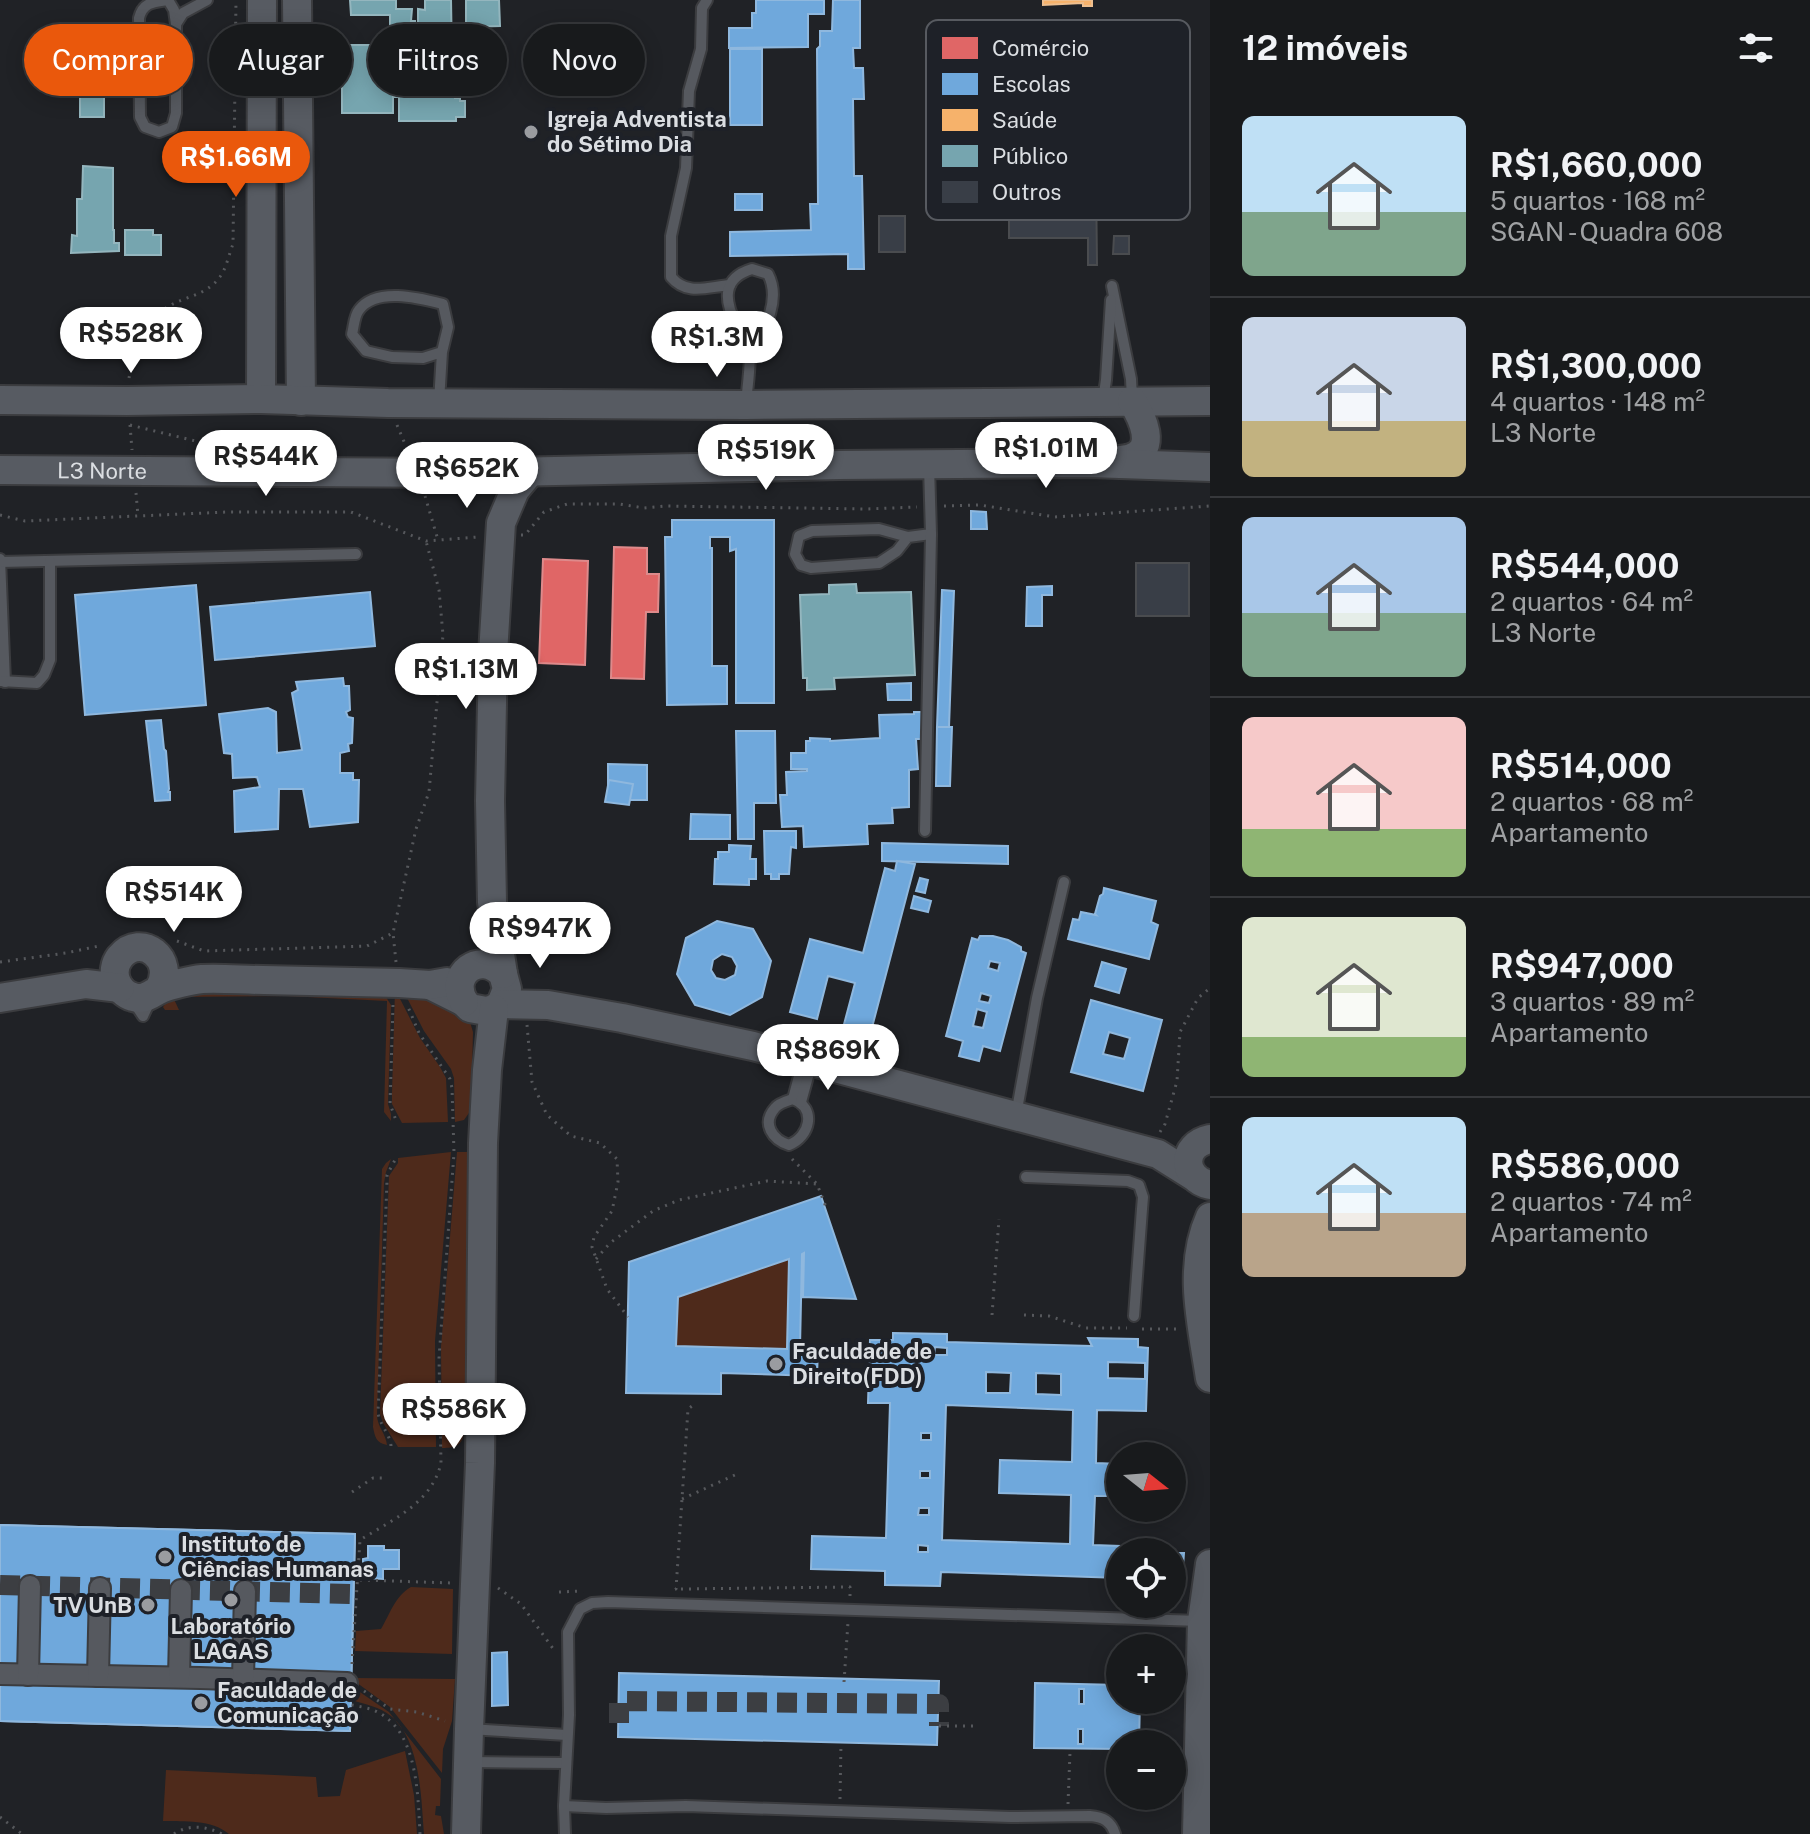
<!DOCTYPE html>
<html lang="pt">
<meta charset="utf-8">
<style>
body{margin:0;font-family:"Public Sans",sans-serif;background:#252729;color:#f1f3f6;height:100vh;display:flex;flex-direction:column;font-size:30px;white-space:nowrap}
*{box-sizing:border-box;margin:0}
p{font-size:26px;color:#9fa1a3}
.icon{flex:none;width:44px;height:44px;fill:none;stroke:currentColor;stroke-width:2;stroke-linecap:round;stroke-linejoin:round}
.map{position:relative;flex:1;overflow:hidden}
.side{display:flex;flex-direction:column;background:#181a1c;width:600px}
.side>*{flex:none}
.banner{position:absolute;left:24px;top:24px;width:760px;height:72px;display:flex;gap:16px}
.needle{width:52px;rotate:107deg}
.controls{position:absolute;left:1106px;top:1442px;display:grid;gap:16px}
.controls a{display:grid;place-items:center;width:80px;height:80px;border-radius:50%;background:#181a1c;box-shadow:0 4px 20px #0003,0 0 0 2px #36383b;font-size:40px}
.price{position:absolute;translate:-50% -68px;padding:0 18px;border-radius:28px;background:#fff;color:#222;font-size:26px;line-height:52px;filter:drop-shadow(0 2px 4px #0008)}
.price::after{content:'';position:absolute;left:50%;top:48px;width:24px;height:18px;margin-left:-12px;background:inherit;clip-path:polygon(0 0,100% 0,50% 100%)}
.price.active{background:#ea580c;color:#fff}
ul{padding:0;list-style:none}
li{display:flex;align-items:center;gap:24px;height:200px;padding:0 32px}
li+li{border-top:2px solid #36383b}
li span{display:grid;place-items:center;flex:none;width:224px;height:160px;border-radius:12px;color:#555}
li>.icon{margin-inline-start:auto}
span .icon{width:96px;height:96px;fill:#fffc;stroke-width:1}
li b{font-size:34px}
h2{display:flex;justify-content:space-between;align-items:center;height:96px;padding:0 32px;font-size:34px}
.chip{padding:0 28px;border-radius:36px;background:#181a1c;box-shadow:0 4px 20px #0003,0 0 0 2px #36383b;font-size:28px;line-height:72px}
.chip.active{background:#ea580c;color:#fff}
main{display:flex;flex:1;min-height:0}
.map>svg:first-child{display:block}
</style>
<main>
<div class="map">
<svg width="1210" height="1834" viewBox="0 0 1210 1834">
<rect width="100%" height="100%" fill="#202226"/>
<!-- green -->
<g fill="#4e2a1b">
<polygon points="395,989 420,1038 440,1067 446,1078 448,1122 402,1123 392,1104 392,1094"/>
<polygon points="403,990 440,994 470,1022 473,1032 471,1110 464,1120 455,1122 454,1078 451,1069 424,1031"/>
<polygon points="174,992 384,994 391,1005 388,1104 391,1114 391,1121 384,1112 387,1001 287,996 173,997 179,1010 165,1010 163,1007"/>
<polygon points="451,1152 435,1341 436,1447 398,1447 383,1423 380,1414 389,1176 398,1163 398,1158"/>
<path d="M457,1152H467L470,1160L464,1431C463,1445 456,1448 442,1448L441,1347Z"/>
<path d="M391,1159L386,1172L384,1183L377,1415C377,1426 386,1434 387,1445C376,1443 375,1437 373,1427L382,1169L386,1163Z"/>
<polygon points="789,1259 787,1349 676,1346 678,1297"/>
<path d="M411,1587L453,1589L452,1654L355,1651L356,1631L381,1629C390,1614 395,1596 411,1587Z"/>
<polygon points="353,1678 455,1679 452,1721 443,1749 442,1773 390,1707 353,1680"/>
<path d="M351,1686L389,1712L441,1779L440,1806H436L435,1815L441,1816L444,1834H424C421,1799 421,1741 391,1716C380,1707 365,1704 351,1700Z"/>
<path d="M405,1751L414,1795L417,1834H229C211,1819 185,1822 163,1821L166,1770L316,1777L318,1797L340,1796L346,1770Z"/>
</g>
<!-- shops -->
<g fill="#e06666" stroke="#de8a8b" stroke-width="2">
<polygon points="614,547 647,548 647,574 659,574 658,612 646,612 644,679 611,678"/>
<polygon points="543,559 588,561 585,665 539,663"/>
</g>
<!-- schools -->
<g fill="#6fa8dc" stroke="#8fb8de" stroke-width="2" fill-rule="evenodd">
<polygon points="756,0 824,0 824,14 808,14 808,47 729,48 729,28 752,28 752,13 756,13"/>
<polygon points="833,0 860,0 860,48 853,48 854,68 863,68 864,99 853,99 854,176 862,176 864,269 848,269 848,254 730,256 730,232 811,230 810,204 818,204 817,49 820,46 820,31 832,31"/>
<rect x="730" y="49" width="32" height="76"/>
<rect x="735" y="194" width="27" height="16"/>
<polygon points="971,511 986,512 987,529 971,529"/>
<polygon points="672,520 774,520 774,703 736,703 736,549 730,551 730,537 710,537 710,548 712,548 712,666 727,666 727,704 667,705 665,537 672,537"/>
<polygon points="196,585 206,705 85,715 75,595"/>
<polygon points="1052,586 1052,595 1042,595 1042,626 1026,626 1027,587"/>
<polygon points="942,590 954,591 949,727 937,727"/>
<polygon points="370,592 375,646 215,660 210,607"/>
<polygon points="343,678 344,686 349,686 350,710 346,712 348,717 353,718 352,743 348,744 349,751 340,753 340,773 353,773 353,780 359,780 358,822 310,827 303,789 279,789 278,829 235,832 234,791 260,787 257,777 233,778 232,754 224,753 219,714 268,708 276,712 277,753 302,750 292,693 298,690 296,682"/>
<polygon points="911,683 911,700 888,700 887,684"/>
<polygon points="914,712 922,712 923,739 916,739 918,769 909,770 909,807 892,808 893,823 867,824 868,844 804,847 803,826 782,827 780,795 787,795 786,772 807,771 807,769 791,769 791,753 806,753 806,741 810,741 810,738 830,739 830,741 880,738 879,715 914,714"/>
<polygon points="161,720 164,749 166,751 169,789 168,792 170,792 170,800 155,801 146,721"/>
<polygon points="937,727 952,727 950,786 936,786"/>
<polygon points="736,731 775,731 776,803 754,803 754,839 738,839"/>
<polygon points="608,764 647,765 647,800 608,800"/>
<polygon points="609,780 633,784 629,805 605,802"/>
<polygon points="691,814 730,815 730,839 690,839"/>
<polygon points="764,831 796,831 796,848 791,847 789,874 779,874 779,879 771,879 771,874 765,874"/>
<polygon points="882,843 1008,846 1008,864 882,861"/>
<polygon points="729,845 751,846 750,859 756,859 756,879 749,879 749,885 714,884 715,859 718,859 718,852 729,852"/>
<polygon points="897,861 915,864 870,1035 843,1028 855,983 828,976 817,1019 790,1012 810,939 863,953 885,868 895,871"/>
<polygon points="920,878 928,880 925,893 916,891"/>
<polygon points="1104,888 1156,901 1151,922 1158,925 1149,959 1068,939 1073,919 1079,920 1081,912 1096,915 1095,914 1100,896 1103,894"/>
<polygon points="914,896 931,901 928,912 911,908"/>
<path d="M717,921L753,929L771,961L762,997L730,1015L695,1005L677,974L686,938ZM722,954L732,957L737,966L735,975L725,980L716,978L711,970L713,960Z"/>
<path d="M980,936H993L1008,940L1021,947V951L1026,953L1000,1051L983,1046L979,1061L959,1056L963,1041L946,1036L972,938L978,940ZM990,961L1000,963L998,971L988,968ZM981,993L991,996L989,1003L979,1001ZM977,1009L987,1012L983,1028L973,1026Z"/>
<polygon points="1102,962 1126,969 1119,993 1095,986"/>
<path d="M1091,1000L1162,1020L1143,1091L1071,1072ZM1109,1032L1130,1038L1124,1059L1103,1054Z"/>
<path d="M821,1196L856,1299L803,1297L804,1253L802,1254L800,1348H818L817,1376L721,1373V1394L626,1393L629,1262ZM789,1259L787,1349L676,1346L678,1297Z"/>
<path d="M893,1333L947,1334V1342L1092,1346L1088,1338L1138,1339V1347L1148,1348L1146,1411L1097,1410L1096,1463L1120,1464V1496H1095L1093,1545L1149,1547V1552H1120V1578L941,1572L940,1586L885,1585V1571L811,1569L812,1536L886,1538L890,1403H868L870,1340H893ZM935,1347L947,1348V1355H934ZM1108,1362L1145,1363V1379L1108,1378ZM986,1372L1011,1373L1010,1393H986ZM1036,1373L1061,1374V1395L1036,1394ZM946,1405L1073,1410L1072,1462L1000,1460L999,1493L1071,1495L1070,1544L942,1540ZM921,1433H931V1440H921ZM920,1471H930V1478H920ZM919,1508H929V1515H918ZM918,1545L928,1546V1552H918Z"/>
<path d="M0,1525L355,1534L350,1731L0,1721ZM60,1601H72L70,1640L58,1639ZM131,1602L144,1603V1635H130ZM203,1604H216L215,1644H201ZM275,1607H288L287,1645H274Z"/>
<polygon points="0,1525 355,1534 350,1731 0,1721"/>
<polygon points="368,1546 384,1546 384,1550 399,1550 399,1569 383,1569 383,1579 368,1578 368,1564 363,1564 363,1559 368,1558"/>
<polygon points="1172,1553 1184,1553 1182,1581 1172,1580"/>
<polygon points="507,1652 508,1705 492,1706 492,1653"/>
<polygon points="619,1673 939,1681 937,1745 618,1737"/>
<path d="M1035,1683L1120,1685V1700H1140L1139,1744H1120V1749L1034,1748ZM1079,1689H1084V1704H1079ZM1078,1729H1083V1744H1078Z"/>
</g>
<!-- health -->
<polygon fill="#f6b26b" stroke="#eebf8f" stroke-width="2" points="1043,0 1092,0 1092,6 1083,6 1083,3 1043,5"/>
<!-- public -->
<g fill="#76a5af" stroke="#94b6be" stroke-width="2">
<polygon points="350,0 396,0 396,9 412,9 411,21 415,21 416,33 411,33 411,41 418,41 418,9 425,10 425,0 451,0 452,57 465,56 465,74 455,74 455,98 460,98 460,101 465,101 465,117 456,117 456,121 399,121 399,97 393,97 393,113 342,113 342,45 390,45 390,15 351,15"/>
<polygon points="466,0 499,0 500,26 466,27"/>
<rect x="80" y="32" width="24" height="85"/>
<polygon points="83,166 113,168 113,230 114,230 114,243 119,243 119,251 71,253 72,235 77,236 77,199 82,199"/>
<polygon points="125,230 153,230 153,235 161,235 161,255 125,255"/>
<polygon points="856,584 857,593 911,592 915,675 834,678 835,689 807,690 807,678 803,678 800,595 829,594 829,585"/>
</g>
<!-- building -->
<g fill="#393e47" stroke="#4a4c4f" stroke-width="2">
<polygon points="1078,41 1088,41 1088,47 1094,47 1094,103 1066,103 1066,177 1096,177 1097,265 1088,265 1088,238 1009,238 1009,220 1004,219 1004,44 1041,44 1041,42 1059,42 1058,44 1078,44"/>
<rect x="879" y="216" width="26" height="36"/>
<polygon points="1114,236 1129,236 1129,254 1113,254"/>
<rect x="1136" y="563" width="53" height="53"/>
</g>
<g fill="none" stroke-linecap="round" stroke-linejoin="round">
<!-- street-tunnel -->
<g stroke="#3c3e42" stroke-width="20" stroke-dasharray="20 10" stroke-linecap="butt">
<polyline points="0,1585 350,1594"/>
<polyline points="619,1723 619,1701 939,1704 939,1726"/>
</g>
<defs>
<g id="lane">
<path d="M168,0L174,10L176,24V113L172,127L159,132L145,127L140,117L139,18C143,2 154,2 168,0Z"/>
<path d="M707,0L702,8L701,49L689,91L686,168L671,236V277C687,296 707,287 730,285"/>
<polyline points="176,24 183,13 207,0"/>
<polyline points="1112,286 1131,379 1132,399"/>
<polyline points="1103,400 1106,380 1111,300"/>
<path d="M439,402L442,352L448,327L443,304C419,298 376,287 359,310C354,316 354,327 352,334L366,351L392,357L423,358L442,352"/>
<path d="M746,403C747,390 752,357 749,346C746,338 740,331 736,324C724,300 722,278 752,269L768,274C780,297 768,331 749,347"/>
<polyline points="908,537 897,551 879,563 811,568 801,565 795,554 799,536 812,531 879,529 908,537 931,534 929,466"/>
<polyline points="0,559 5,682"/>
<polyline points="0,562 356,554"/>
<polyline points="0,681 37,683 44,675 50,660 50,561"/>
<polyline points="925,831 931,534"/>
<polyline points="133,1001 143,1016 151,999"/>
<path d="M793,1099C817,1108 810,1137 789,1145C773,1140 761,1124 775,1108C779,1103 787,1101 793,1099Z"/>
<polyline points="793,1099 803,1061"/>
<polyline points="801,1102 812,1062"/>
<polyline points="1016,1115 1037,998 1064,882"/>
<polyline points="1026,1177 1128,1181 1139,1185 1143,1197 1142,1209 1134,1316"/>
<polyline points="469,1729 567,1735"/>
<polyline points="471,1762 566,1763"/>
<path d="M564,1806L606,1808L686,1806L1010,1817L1090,1816C1103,1817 1111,1821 1115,1834"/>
<polyline points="565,1834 564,1806 569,1715 568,1632 580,1609 592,1603 608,1602 1200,1621"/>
</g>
<g id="street">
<polyline points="0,1674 200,1678 347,1683"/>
<polyline points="28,1675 30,1586"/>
<polyline points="98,1676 100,1588"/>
<polyline points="179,1677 181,1590"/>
<polyline points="243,1679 245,1591"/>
</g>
<g id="secondary">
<polyline points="297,0 301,401"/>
<polyline points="261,399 262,0"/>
<polyline points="0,400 127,401 261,399 388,403 746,405 1210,401"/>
<path d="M1111,461C1117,460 1125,460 1131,458C1158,449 1142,417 1132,401"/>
<path id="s1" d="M0,470L466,473L840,465L1090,463L1210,467"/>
<polyline points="430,985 464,1002 470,1008 486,1011 494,1009 501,1004 507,989 503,974 492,902 490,801 493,654 501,523 515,490 531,471"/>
<path d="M159,989C177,959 141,932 120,957C109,971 116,992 133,997C145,1001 151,993 161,989C170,985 192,980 202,979C222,978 244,980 264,980C309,981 354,982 399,983L430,985L447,982"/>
<polyline points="0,998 86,984 120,988"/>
<path d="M464,1002C448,974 480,950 503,974"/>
<polyline points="501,1004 548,1005 622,1018 753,1046 1158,1154 1193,1176"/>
<path d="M1210,1139C1181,1145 1181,1178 1210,1185"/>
<path d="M1210,1217C1187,1268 1202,1325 1210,1378"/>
<polyline points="466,1834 469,1729 480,1463 483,1143 487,1070 494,1009"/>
<polyline points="1197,1834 1202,1621 1210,1564"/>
</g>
</defs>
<!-- lane casing -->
<use href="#lane" stroke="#3b3c3f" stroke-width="14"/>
<!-- street casing -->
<use href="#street" stroke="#3b3c3f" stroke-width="24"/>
<!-- secondary casing -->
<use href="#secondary" stroke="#3b3c3f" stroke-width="32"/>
<!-- path -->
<g stroke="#56585c" stroke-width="3" stroke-dasharray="2 6" stroke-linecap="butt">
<path d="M129,378C134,351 145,319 171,305C187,296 206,295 219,278C226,270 229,254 233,244L236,0"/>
<polyline points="130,425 132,450"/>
<polyline points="130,425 216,446 217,450"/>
<polyline points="397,425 408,451"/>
<polyline points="136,493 138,516"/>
<polyline points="425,496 438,540"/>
<polyline points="944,506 980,505 1055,517 1210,506"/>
<polyline points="0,515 25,521 227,512 351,512 426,541 478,537"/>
<polyline points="521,535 525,535 544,512 567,504 619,504 644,508 666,506 867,509 917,507"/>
<polyline points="177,941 204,951 367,946 393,933"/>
<polyline points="0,962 66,953 99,946"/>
<polyline points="396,962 393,933 416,829 429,792 443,635 439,590 426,541"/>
<polyline points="393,1005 390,1104 397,1123"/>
<polyline points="527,1025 532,1082 547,1115 571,1136 600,1143 617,1159 618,1182 612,1211 594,1237 592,1247 607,1289 628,1317"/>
<polyline points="1160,1132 1165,1124 1177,1081 1180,1032 1198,998 1210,988"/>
<polyline points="792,1159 817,1184 826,1207"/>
<polyline points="596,1259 610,1243 653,1211 679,1200 767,1181 817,1184"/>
<polyline points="992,1315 999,1219"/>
<polyline points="1024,1315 1049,1316 1086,1328 1127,1328"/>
<polyline points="1142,1329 1179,1329"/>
<path d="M391,1446C390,1434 380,1425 378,1413L387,1181V1175L396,1158"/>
<polyline points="352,1492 373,1478 382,1478 383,1475"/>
<polyline points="682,1499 737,1474"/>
<polyline points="360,1580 452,1583"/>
<polyline points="498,1588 521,1604 554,1650"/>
<polyline points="675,1589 676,1589 688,1409 696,1403"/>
<polyline points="681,1589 850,1587 850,1598"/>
<polyline points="559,1592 583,1591"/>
<path d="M352,1664L360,1540C392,1520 432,1503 441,1463L439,1358L454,1153L452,1088L450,1079L419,1033L408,1007"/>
<polyline points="844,1682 848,1622"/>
<polyline points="364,1691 390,1709 417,1712 445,1721"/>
<path d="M349,1700L348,1704C360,1707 374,1708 384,1716C418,1739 418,1798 420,1834"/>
<polyline points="939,1726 978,1726"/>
<polyline points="840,1799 841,1743"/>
<polyline points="1068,1804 1070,1752"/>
<polyline points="0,1817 22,1834"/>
<path d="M174,1834C189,1824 206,1826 222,1834"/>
</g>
<!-- lane -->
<use href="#lane" stroke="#56595f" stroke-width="10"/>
<!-- street -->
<use href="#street" stroke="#56595f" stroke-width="20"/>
<!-- secondary -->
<use href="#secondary" stroke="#575b62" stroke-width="28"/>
</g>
<!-- markers -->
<g fill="#9a9ca0" stroke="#1e2128" stroke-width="3">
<circle cx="531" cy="132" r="8"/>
<circle cx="776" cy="1364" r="8"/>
<circle cx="165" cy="1557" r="8"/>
<circle cx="231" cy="1600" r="8"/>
<circle cx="148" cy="1605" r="8"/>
<circle cx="201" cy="1703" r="8"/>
</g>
<g text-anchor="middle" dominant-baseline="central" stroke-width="8" stroke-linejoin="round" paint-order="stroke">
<!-- poi labels -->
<g font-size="22" font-weight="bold" fill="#dbdee2" stroke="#1e2128" text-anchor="start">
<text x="547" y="119">Igreja Adventista<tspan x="547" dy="25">do Sétimo Dia</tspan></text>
<text x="792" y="1351">Faculdade de<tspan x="792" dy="25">Direito(FDD)</tspan></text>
<text x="181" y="1544">Instituto de<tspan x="181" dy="25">Ciências Humanas</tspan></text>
<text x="132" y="1605" text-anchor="end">TV UnB</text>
<text x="231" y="1626" text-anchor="middle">Laboratório<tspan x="231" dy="25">LAGAS</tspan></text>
<text x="217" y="1690">Faculdade de<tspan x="217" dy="25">Comunicação</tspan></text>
</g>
<!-- street labels -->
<g font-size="22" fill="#dbdee2" stroke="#1e2128">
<text stroke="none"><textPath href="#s1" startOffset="102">L3 Norte</textPath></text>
</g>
</g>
<!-- legend -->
<rect x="926" y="20" width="264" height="200" rx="12" fill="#1e2128" stroke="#575a60" stroke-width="2"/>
<rect x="942" y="37" width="36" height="22" fill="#e06666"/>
<rect x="942" y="73" width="36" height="22" fill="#6fa8dc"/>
<rect x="942" y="109" width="36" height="22" fill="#f6b26b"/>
<rect x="942" y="145" width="36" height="22" fill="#76a5af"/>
<rect x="942" y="181" width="36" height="22" fill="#393e47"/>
<g font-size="22" fill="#dbdee2">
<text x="992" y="56">Comércio</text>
<text x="992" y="92">Escolas</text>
<text x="992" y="128">Saúde</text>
<text x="992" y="164">Público</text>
<text x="992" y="200">Outros</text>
</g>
</svg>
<div class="controls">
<a><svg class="needle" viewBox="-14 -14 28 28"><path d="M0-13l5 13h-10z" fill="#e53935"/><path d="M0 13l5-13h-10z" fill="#9fa1a3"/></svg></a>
<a><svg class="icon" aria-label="locate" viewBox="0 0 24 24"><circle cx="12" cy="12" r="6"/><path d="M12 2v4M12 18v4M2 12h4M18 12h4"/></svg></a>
<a>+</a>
<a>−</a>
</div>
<b class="price active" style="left:236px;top:199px">R$1.66M</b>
<b class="price" style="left:131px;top:375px">R$528K</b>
<b class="price" style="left:717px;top:379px">R$1.3M</b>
<b class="price" style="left:1046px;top:490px">R$1.01M</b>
<b class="price" style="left:766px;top:492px">R$519K</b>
<b class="price" style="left:266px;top:498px">R$544K</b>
<b class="price" style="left:467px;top:510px">R$652K</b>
<b class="price" style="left:466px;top:711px">R$1.13M</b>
<b class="price" style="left:174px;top:934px">R$514K</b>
<b class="price" style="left:540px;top:970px">R$947K</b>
<b class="price" style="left:828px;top:1092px">R$869K</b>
<b class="price" style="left:454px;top:1451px">R$586K</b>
<div class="banner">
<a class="chip active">Comprar</a>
<a class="chip">Alugar</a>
<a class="chip">Filtros</a>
<a class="chip">Novo</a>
</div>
</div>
<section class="side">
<h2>12 imóveis<svg class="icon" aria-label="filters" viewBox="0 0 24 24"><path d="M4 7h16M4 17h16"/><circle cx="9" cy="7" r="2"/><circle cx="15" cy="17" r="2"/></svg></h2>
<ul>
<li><span style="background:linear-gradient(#bfe0f5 60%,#7fa58c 0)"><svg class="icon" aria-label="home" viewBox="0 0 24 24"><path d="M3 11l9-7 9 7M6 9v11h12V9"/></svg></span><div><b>R$1,660,000</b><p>5 quartos · 168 m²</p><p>SGAN - Quadra 608</p></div></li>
<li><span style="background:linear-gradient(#c9d6e8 65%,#c2b280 0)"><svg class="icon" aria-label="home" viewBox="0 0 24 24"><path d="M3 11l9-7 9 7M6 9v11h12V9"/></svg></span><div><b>R$1,300,000</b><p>4 quartos · 148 m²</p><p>L3 Norte</p></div></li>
<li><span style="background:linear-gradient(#a9c7e8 60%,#7fa58c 0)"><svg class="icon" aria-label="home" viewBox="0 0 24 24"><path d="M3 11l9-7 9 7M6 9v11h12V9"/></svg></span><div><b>R$544,000</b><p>2 quartos · 64 m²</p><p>L3 Norte</p></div></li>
<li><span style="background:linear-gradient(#f6c9c9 70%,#8fb573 0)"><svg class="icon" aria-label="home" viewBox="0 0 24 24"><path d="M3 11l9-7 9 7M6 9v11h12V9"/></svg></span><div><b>R$514,000</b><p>2 quartos · 68 m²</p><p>Apartamento</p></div></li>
<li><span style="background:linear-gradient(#dfe7d0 75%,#8fb573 0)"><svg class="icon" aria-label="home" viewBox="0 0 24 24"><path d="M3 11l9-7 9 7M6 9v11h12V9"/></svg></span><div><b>R$947,000</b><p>3 quartos · 89 m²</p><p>Apartamento</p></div></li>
<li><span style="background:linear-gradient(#bfe0f5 60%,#b9a48a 0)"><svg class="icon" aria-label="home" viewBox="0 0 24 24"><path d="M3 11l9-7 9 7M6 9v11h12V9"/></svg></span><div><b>R$586,000</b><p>2 quartos · 74 m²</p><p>Apartamento</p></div></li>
</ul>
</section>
</main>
